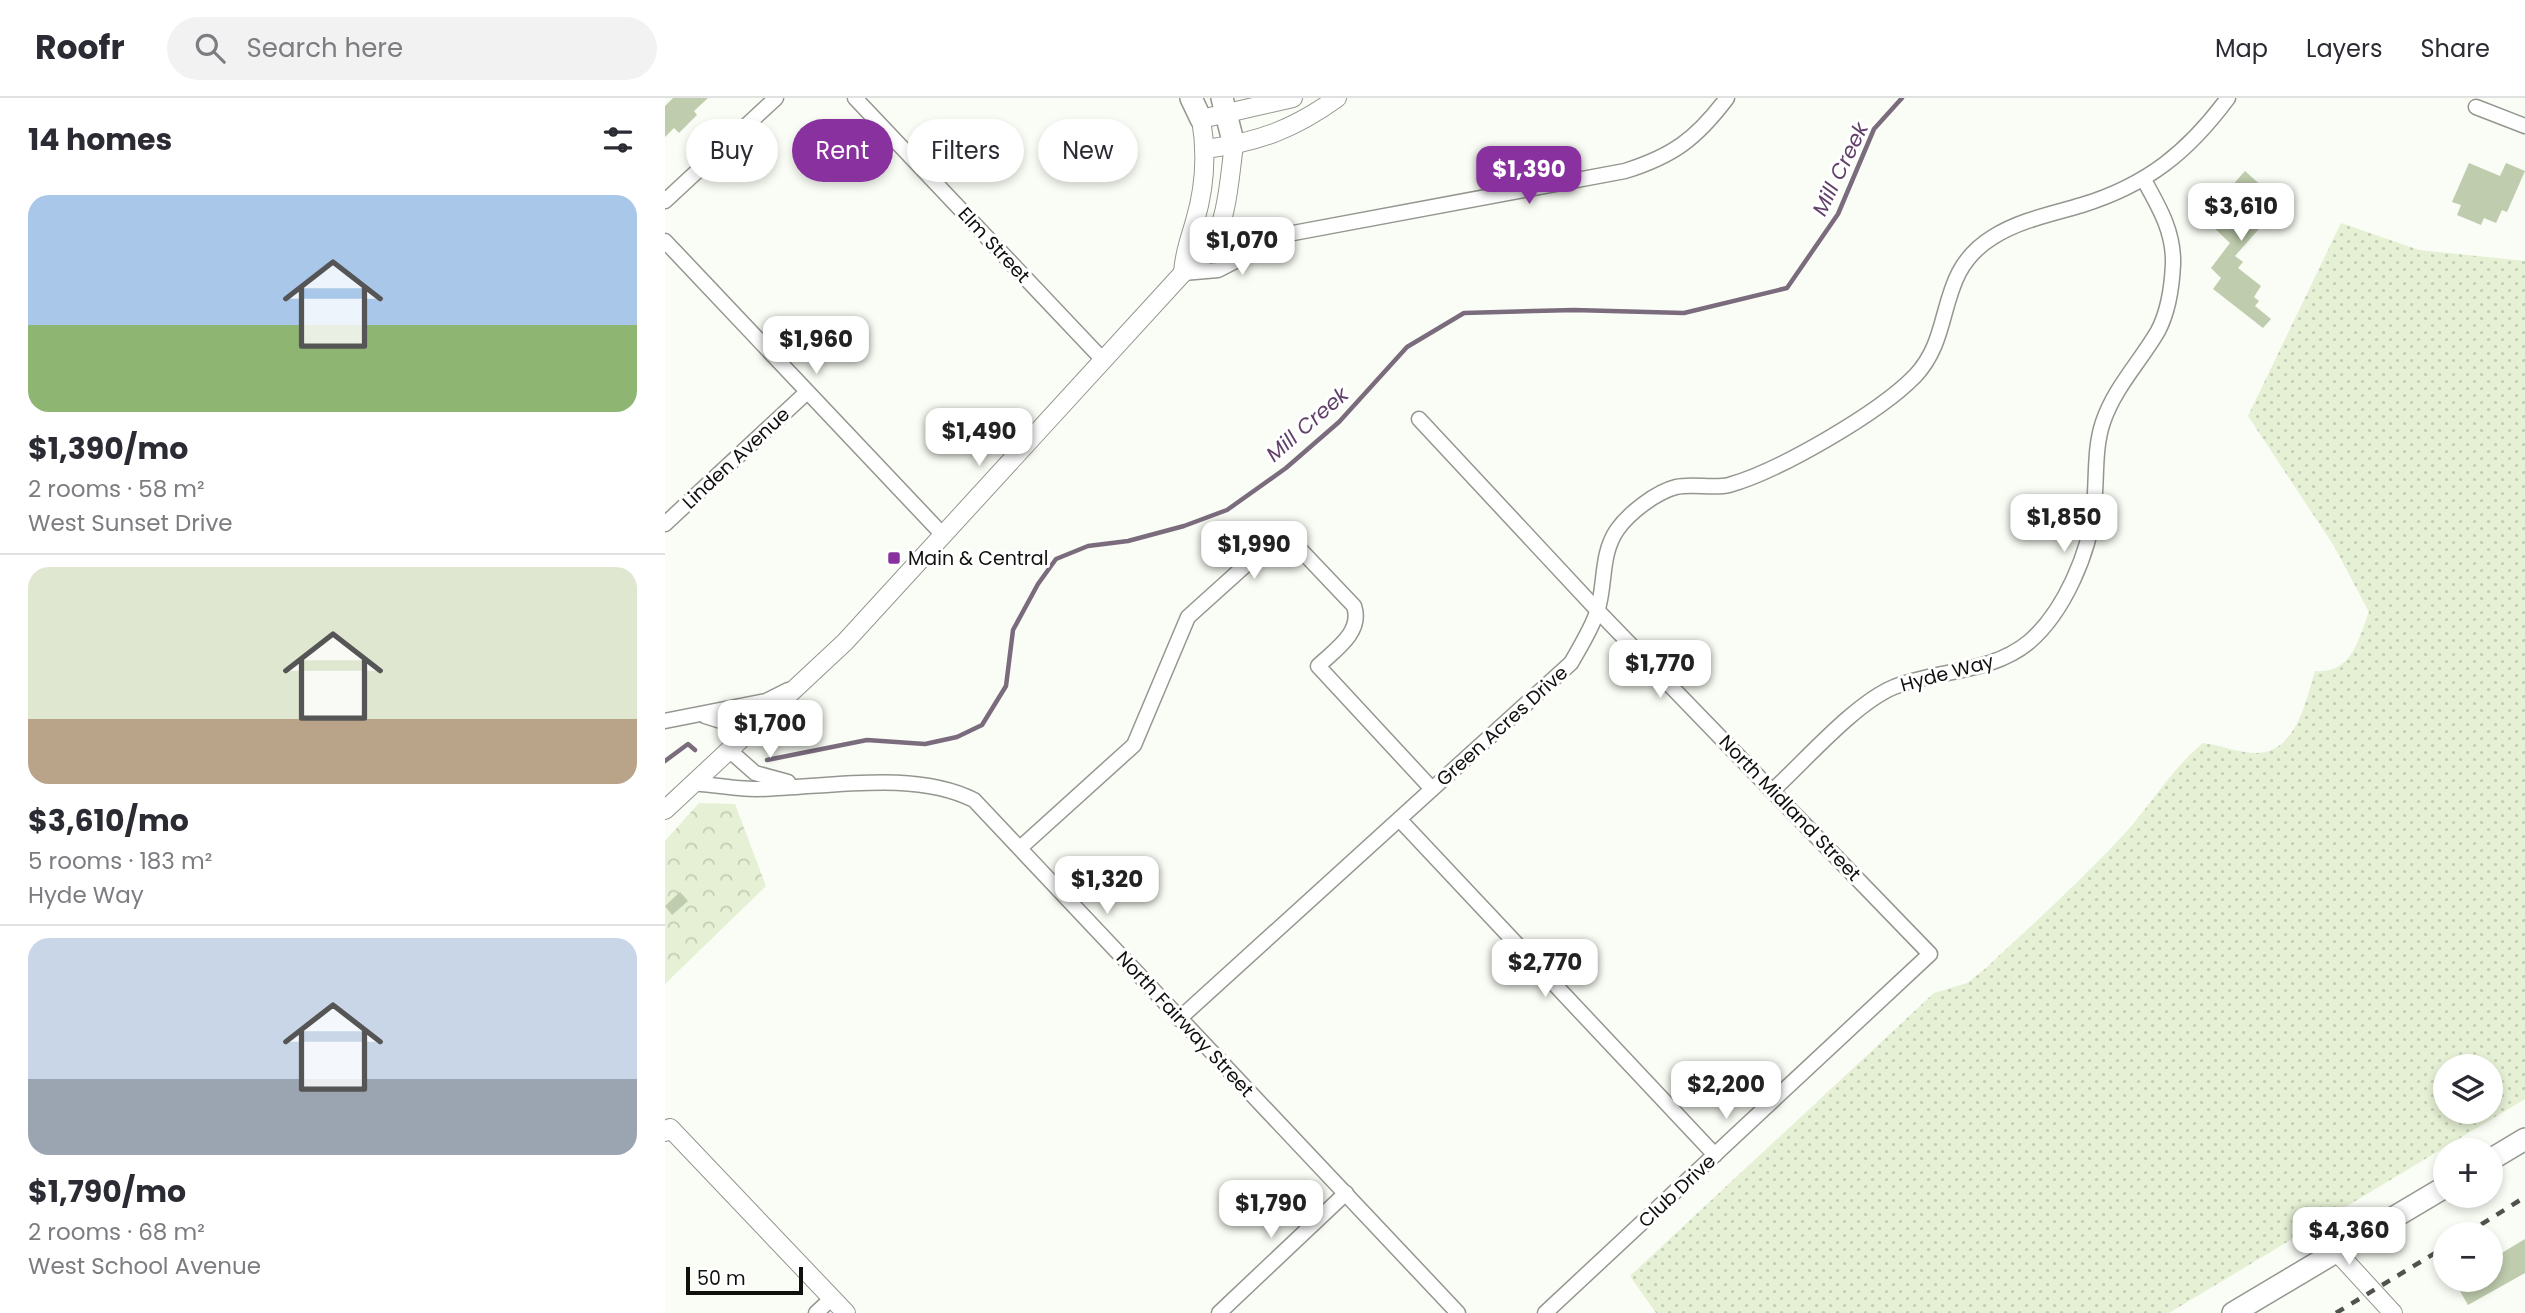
<!DOCTYPE html>
<meta charset="utf-8">
<style>
body{margin:0;font-family:Poppins,sans-serif;background:#f2f2f3;color:#2b2b33;height:100vh;display:flex;flex-direction:column;font-size:26px;white-space:nowrap}
*{box-sizing:border-box;margin:0}
p{font-size:23px;color:#7c7c81}
.icon{flex:none;width:38px;height:38px;fill:none;stroke:currentColor;stroke-width:2;stroke-linecap:round;stroke-linejoin:round}
.map{position:relative;flex:1;overflow:hidden}
.drawer{display:flex;flex-direction:column;background:#fff;width:665px}
.drawer>*{flex:none}
.guide{position:absolute;left:21px;top:21px;width:665px;height:63px;display:flex;gap:14px}
.tools{position:absolute;left:1768px;top:956px;display:grid;gap:14px}
.tools a{display:grid;place-items:center;width:70px;height:70px;border-radius:50%;background:#fff;box-shadow:0 4px 10px #0003;font-size:35px}
.scale{position:absolute;left:21px;bottom:18px;width:117px;box-sizing:border-box;padding-left:7px;border:4px solid #10110e;border-top:0;font-size:19px;line-height:24px;white-space:nowrap;color:#10110e;-webkit-text-stroke:5px #fff;paint-order:stroke}
.price{position:absolute;translate:-50% -60px;padding:0 16px;border-radius:14px;background:#fff;color:#222;font-size:23px;line-height:46px;filter:drop-shadow(0 2px 4px #0008)}
.price::after{content:'';position:absolute;left:50%;top:42px;width:21px;height:16px;margin-left:-10px;background:inherit;clip-path:polygon(0 0,100% 0,50% 100%)}
.price.on{background:#89319e;color:#fff}
ul{padding:0;list-style:none}
li{display:grid;align-content:center;gap:14px;height:371px;padding:0 28px}
li+li{border-top:2px solid #e1e1e2}
li span{display:grid;place-items:center;height:217px;border-radius:21px;color:#555}
li>.icon{margin-inline-start:auto}
span .icon{width:126px;height:126px;fill:#fffc;stroke-width:1}
li b{font-size:30px}
h2{display:flex;justify-content:space-between;align-items:center;height:84px;padding:0 28px;font-size:30px}
.tag{padding:0 24px;border-radius:32px;background:#fff;box-shadow:0 4px 10px #0003;font-size:24px;line-height:63px}
.tag.on{background:#89319e;color:#fff}
header{display:flex;align-items:center;gap:42px;box-sizing:border-box;height:98px;padding:0 35px;background:#fff;border-bottom:2px solid #e1e1e2}
header strong{font-size:33px}
nav{display:flex;gap:38px;margin-inline-start:auto;font-size:24px}
.search{width:490px;height:63px;background:#f2f2f3;display:flex;align-items:center;gap:18px;box-sizing:border-box;padding:0 24px;border-radius:38px;color:#7c7c81;font-size:26px}
main{display:flex;flex:1;min-height:0}
.map>svg:first-child{display:block}
</style>
<header>
<strong>Roofr</strong>
<div class="search"><svg class="icon" aria-label="search" viewBox="0 0 24 24"><circle cx="10" cy="10" r="6"/><path d="M15 15l6 6"/></svg>Search here</div>
<nav><a>Map</a><a>Layers</a><a>Share</a></nav>
</header>
<main>
<section class="drawer">
<h2>14 homes<svg class="icon" aria-label="filters" viewBox="0 0 24 24"><path d="M4 7h16M4 17h16"/><circle cx="9" cy="7" r="2"/><circle cx="15" cy="17" r="2"/></svg></h2>
<ul>
<li><span style="background:linear-gradient(#a9c7e8 60%,#8fb573 0)"><svg class="icon" aria-label="home" viewBox="0 0 24 24"><path d="M3 11l9-7 9 7M6 9v11h12V9"/></svg></span><div><b>$1,390/mo</b><p>2 rooms · 58 m²</p><p>West Sunset Drive</p></div></li>
<li><span style="background:linear-gradient(#dfe7d0 70%,#b9a48a 0)"><svg class="icon" aria-label="home" viewBox="0 0 24 24"><path d="M3 11l9-7 9 7M6 9v11h12V9"/></svg></span><div><b>$3,610/mo</b><p>5 rooms · 183 m²</p><p>Hyde Way</p></div></li>
<li><span style="background:linear-gradient(#c9d6e8 65%,#9aa5b1 0)"><svg class="icon" aria-label="home" viewBox="0 0 24 24"><path d="M3 11l9-7 9 7M6 9v11h12V9"/></svg></span><div><b>$1,790/mo</b><p>2 rooms · 68 m²</p><p>West School Avenue</p></div></li>
</ul>
</section>
<div class="map">
<svg width="1860" height="1215" viewBox="0 0 1860 1215">
<defs>
<pattern id="grass-dots" width="8" height="8" patternUnits="userSpaceOnUse" patternTransform="scale(1.75)"><rect width="8" height="8" fill="#e5f0d4"/><path d="M2 2h.1M6 6h.1" fill="none" stroke="#c3cdb5" stroke-width="1.8" stroke-linecap="round"/></pattern>
<pattern id="park-crowns" width="20" height="18" patternUnits="userSpaceOnUse" patternTransform="scale(1.75)"><rect width="20" height="18" fill="#e5f0d4"/><path d="M2 6a3 3 0 1 1 6 0M12 15a3 3 0 1 1 6 0" fill="none" stroke="#c3cdb5"/></pattern>
</defs>
<rect width="100%" height="100%" fill="#fafdf5"/>
<!-- grass -->
<path fill="url(#grass-dots)" fill-rule="evenodd" d="M1676,125L1754,152L1860,163V1001L1504,1215H991L965,1178L1269,895L1302,885L1320,871C1368,826 1417,782 1462,733C1488,704 1508,669 1538,645C1555,647 1571,654 1588,655C1631,657 1640,605 1650,573C1687,576 1693,542 1704,514L1669,448L1583,318ZM1780,968H1825V1013H1780Z"/>
<!-- park -->
<polygon fill="url(#park-crowns)" points="34,705 70,706 101,788 0,886 0,743"/>
<g fill="none" stroke-linecap="round" stroke-linejoin="round">
<!-- stream -->
<g stroke="#7a6c7d" stroke-width="4.5">
<polyline points="102,662 202,642 260,646 292,639 317,627 341,588 348,532 373,486 391,461 423,448 463,443 519,428 562,412 621,370 674,324 742,249 799,215 909,212 1019,215 1122,190 1173,116 1209,31 1237,0"/>
<polyline points="0,663 23,646 30,652"/>
</g>
</g>
<!-- building -->
<g fill="#bfccad">
<polygon points="8,0 43,0 29,13 32,17 14,35 9,30 0,39 0,8"/>
<polygon points="1804,65 1835,78 1841,65 1860,73 1842,114 1837,112 1831,125 1819,120 1816,127 1792,117 1796,107 1787,104"/>
<polygon points="1580,73 1609,99 1601,109 1608,115 1570,158 1578,164 1573,170 1596,188 1589,199 1594,203 1590,208 1606,221 1598,230 1548,191 1556,180 1546,170 1565,145 1547,128 1558,116 1549,108"/>
<polygon points="15,794 23,803 7,817 0,808"/>
<polygon points="1860,1141 1860,1175 1803,1207 1788,1181 1825,1181 1825,1162"/>
</g>
<g fill="none" stroke-linecap="round" stroke-linejoin="round">
<defs>
<g id="minor">
<polyline points="190,0 439,263"/>
<polyline points="1811,9 1860,28"/>
<polyline points="0,103 111,0"/>
<polyline points="0,143 278,437"/>
<path d="M518,175L553,172L623,136L960,73C1008,58 1031,41 1062,0"/>
<polyline points="754,321 933,513 1265,856 880,1215"/>
<polyline points="0,426 142,294"/>
<polyline points="40,618 62,625 77,639"/>
<polyline points="0,623 101,603 123,592"/>
<polyline points="64,652 90,675 123,684"/>
<path d="M28,685C49,687 71,691 92,691C159,690 248,671 309,702L793,1215"/>
<path d="M1108,692C1140,663 1190,605 1229,589C1273,571 1325,576 1364,544C1399,514 1425,454 1429,408C1432,381 1429,350 1438,324C1450,289 1475,264 1493,233C1503,214 1507,188 1508,166C1509,134 1494,109 1479,82"/>
<polyline points="735,722 1050,1057"/>
<path d="M355,750L469,647L523,519L604,446L613,441L631,447L689,508C698,534 670,552 653,568L767,691"/>
<path d="M514,921L906,565C915,549 926,532 932,514C941,487 935,457 952,432C964,415 991,394 1011,389C1028,385 1048,391 1064,387C1114,373 1214,315 1250,278C1291,235 1269,175 1328,139C1355,122 1387,116 1417,107C1482,87 1523,54 1563,0"/>
<polyline points="151,1215 167,1200"/>
<polyline points="554,1215 681,1095"/>
</g>
<g id="tertiary">
<path d="M541,51C594,44 629,31 672,0"/>
<path d="M518,175C519,155 525,141 530,123C540,89 542,55 536,21L628,0"/>
<path d="M0,712L180,544L518,175C525,169 538,162 543,154C563,123 564,82 569,47"/>
<polyline points="0,1034 5,1030 181,1215"/>
<polyline points="1671,1153 1728,1215"/>
</g>
<g id="secondary">
<polyline points="526,0 536,21"/>
<polyline points="557,0 569,47"/>
<polyline points="1825,1062 1860,1041"/>
<polyline points="1568,1215 1780,1089"/>
</g>
</defs>
<!-- minor casing -->
<use href="#minor" stroke="#949790" stroke-width="17"/>
<!-- tertiary casing -->
<use href="#tertiary" stroke="#949790" stroke-width="20"/>
<!-- secondary casing -->
<use href="#secondary" stroke="#949790" stroke-width="24"/>
<!-- minor -->
<use href="#minor" stroke="#fff" stroke-width="14"/>
<!-- tertiary -->
<use href="#tertiary" stroke="#fff" stroke-width="18"/>
<!-- secondary -->
<use href="#secondary" stroke="#fff" stroke-width="21"/>
<!-- rail -->
<g stroke="#51524e" stroke-width="4.5" stroke-dasharray="9 9" stroke-linecap="butt">
<polyline points="1801,1136 1860,1099"/>
<polyline points="1671,1215 1780,1149"/>
</g>
</g>
<!-- markers -->
<rect fill="#89319e" stroke="#fff" stroke-width="2.5" x="222" y="453" width="14" height="14" rx="3.5"/>
<g text-anchor="middle" dominant-baseline="central" stroke-width="6" stroke-linejoin="round" paint-order="stroke">
<!-- street labels -->
<g font-size="19" fill="#10110e" stroke="#fff">
<text transform="translate(329 147) rotate(47)">Elm Street</text>
<text transform="translate(71 360) rotate(-43)">Linden Avenue</text>
<text transform="translate(1282 575) rotate(-15)">Hyde Way</text>
<text transform="translate(837 628) rotate(-42)">Green Acres Drive</text>
<text transform="translate(1125 710) rotate(46)">North Midland Street</text>
<text transform="translate(520 926) rotate(47)">North Fairway Street</text>
<text transform="translate(1012 1093) rotate(-43)">Club Drive</text>
</g>
<!-- poi labels -->
<g font-size="19" fill="#10110e" stroke="#fff" text-anchor="start">
<text x="243" y="460">Main &amp; Central</text>
</g>
<!-- water labels -->
<g font-size="21" font-style="italic" fill="#614169" stroke="#fff">
<text transform="translate(1175 71) rotate(-64)">Mill Creek</text>
<text transform="translate(642 326) rotate(-41)">Mill Creek</text>
</g>
</g>
</svg>
<div class="tools">
<a><svg class="icon" aria-label="layers" viewBox="0 0 24 24"><path d="M12 4l9 5-9 5-9-5zM3 14l9 5 9-5"/></svg></a>
<a>+</a>
<a>−</a>
</div>
<div class="scale">50 m</div>
<b class="price on" style="left:864px;top:108px">$1,390</b>
<b class="price" style="left:1576px;top:145px">$3,610</b>
<b class="price" style="left:577px;top:179px">$1,070</b>
<b class="price" style="left:151px;top:278px">$1,960</b>
<b class="price" style="left:314px;top:370px">$1,490</b>
<b class="price" style="left:1399px;top:456px">$1,850</b>
<b class="price" style="left:589px;top:483px">$1,990</b>
<b class="price" style="left:995px;top:602px">$1,770</b>
<b class="price" style="left:105px;top:662px">$1,700</b>
<b class="price" style="left:442px;top:818px">$1,320</b>
<b class="price" style="left:880px;top:901px">$2,770</b>
<b class="price" style="left:1061px;top:1023px">$2,200</b>
<b class="price" style="left:606px;top:1142px">$1,790</b>
<b class="price" style="left:1684px;top:1169px">$4,360</b>
<div class="guide">
<a class="tag">Buy</a>
<a class="tag on">Rent</a>
<a class="tag">Filters</a>
<a class="tag">New</a>
</div>
</div>
</main>
